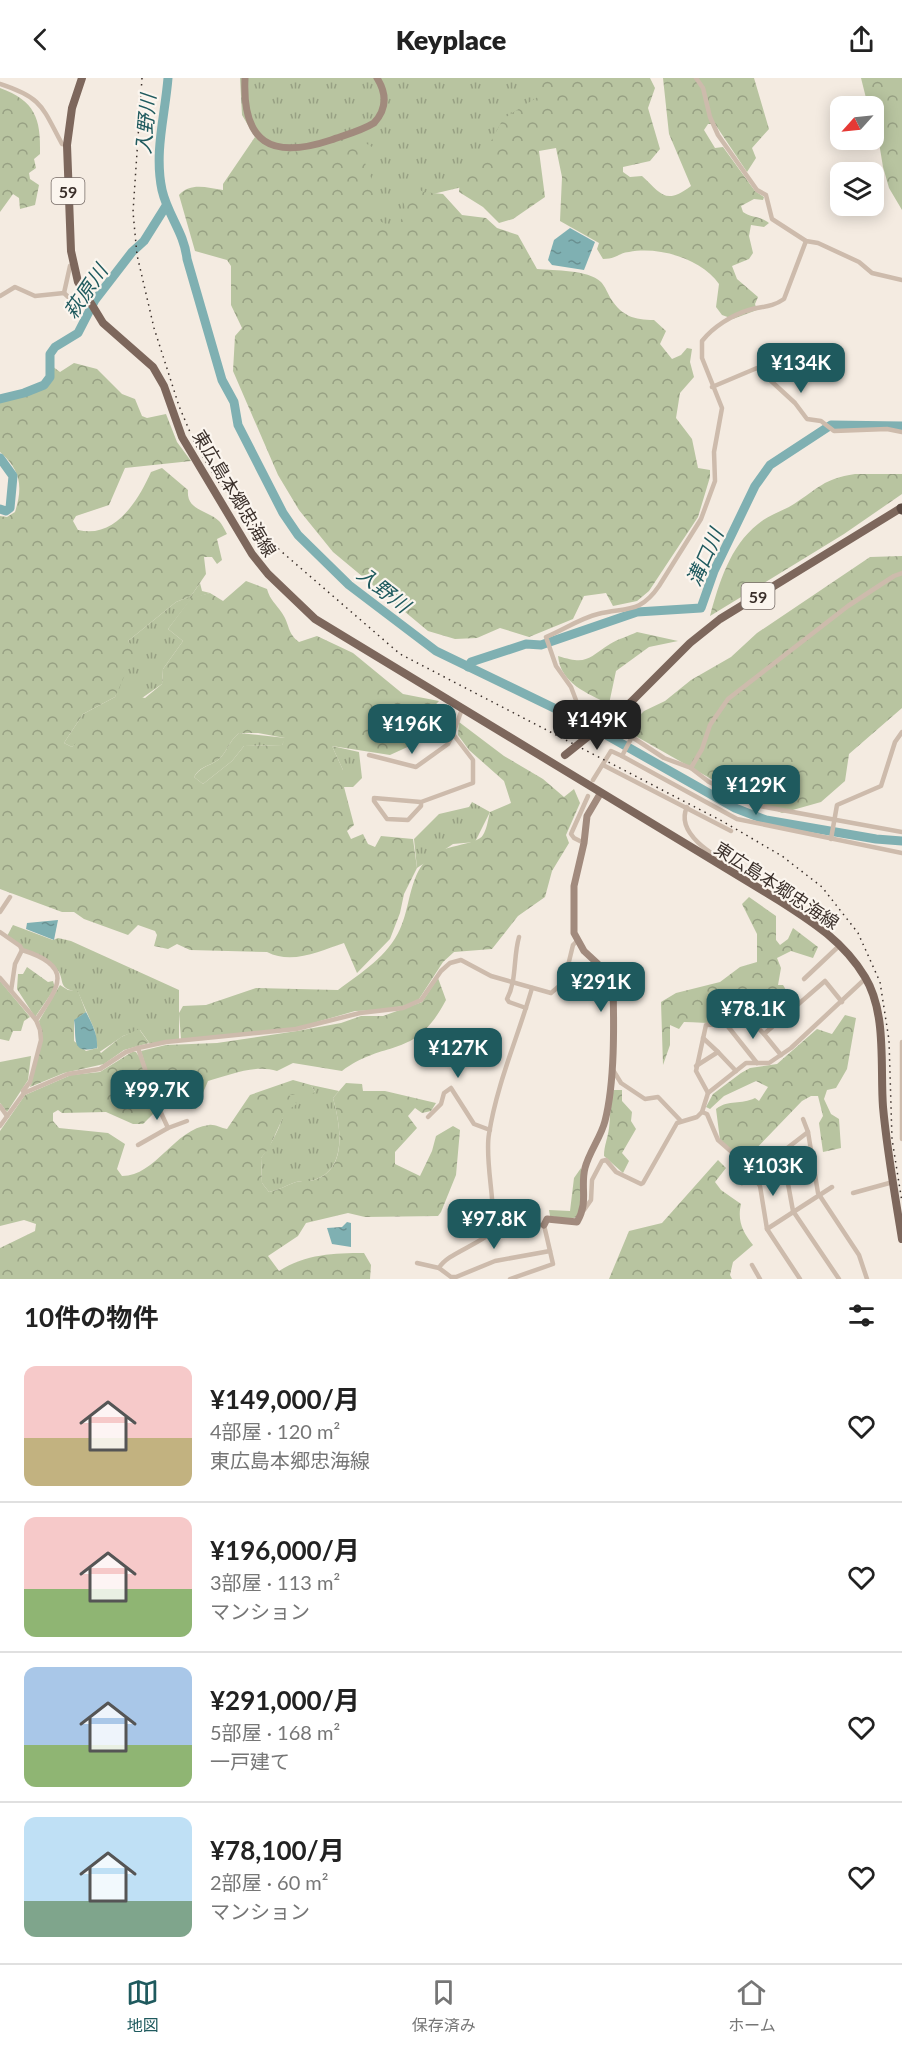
<!DOCTYPE html>
<html lang="ja">
<meta charset="utf-8">
<style>
body{margin:0;font-family:Lato,"Noto Sans JP",sans-serif;background:#f6f6f6;color:#222;height:100vh;display:flex;flex-direction:column;font-size:22px;white-space:nowrap}
*{box-sizing:border-box;margin:0}
p{font-size:20px;color:#767676}
.icon{flex:none;width:33px;height:33px;fill:none;stroke:currentColor;stroke-width:2;stroke-linecap:round;stroke-linejoin:round}
.map{position:relative;height:1201px;overflow:hidden}
.sheet{display:flex;flex-direction:column;background:#fff;flex:1}
.sheet>*{flex:none}
.needle{width:39px;rotate:243deg}
.buttons{position:absolute;left:830px;top:18px;display:grid;gap:12px}
.buttons a{display:grid;place-items:center;width:54px;height:54px;border-radius:12px;background:#fff;box-shadow:0 3px 15px #0003;font-size:30px}
.price{position:absolute;translate:-50% -51px;padding:0 14px;border-radius:12px;background:#1f5a5e;color:#fff;font-size:20px;line-height:39px;filter:drop-shadow(0 2px 3px #0008)}
.price::after{content:'';position:absolute;left:50%;top:36px;width:18px;height:14px;margin-left:-9px;background:inherit;clip-path:polygon(0 0,100% 0,50% 100%)}
.price.active{background:#222;color:#fff}
ul{padding:0;list-style:none}
li{display:flex;align-items:center;gap:18px;height:150px;padding:0 24px}
li+li{border-top:2px solid #e0e0e0}
li span{display:grid;place-items:center;flex:none;width:168px;height:120px;border-radius:12px;color:#555}
li>.icon{margin-inline-start:auto}
span .icon{width:72px;height:72px;fill:#fffc;stroke-width:1}
li b{font-size:26px}
h2{display:flex;justify-content:space-between;align-items:center;height:72px;padding:0 24px;font-size:26px}
header{display:flex;justify-content:space-between;align-items:center;height:78px;padding:0 24px;background:#fff;font-size:27px;font-weight:800}
.menu{display:flex;justify-content:space-around;align-items:center;height:84px;border-top:2px solid #e0e0e0;background:#fff;font-size:16px;color:#767676}
.menu a{display:grid;justify-items:center;gap:3px}
.menu .active{color:#1f5a5e}
.map>svg:first-child{display:block}
</style>
<header><svg class="icon" aria-label="back" viewBox="0 0 24 24"><path d="M15 5l-7 7 7 7"/></svg>Keyplace<svg class="icon" aria-label="share" viewBox="0 0 24 24"><path d="M12 15V3M7 8l5-5 5 5M5 13v7h14v-7"/></svg></header>
<div class="map">
<svg width="902" height="1201" viewBox="0 0 902 1201">
<defs>
<pattern id="grass-tufts" width="24" height="20" patternUnits="userSpaceOnUse" patternTransform="scale(1.5)"><rect width="24" height="20" fill="#b8c4a0"/><path d="M3 7l-1-3M5 7V3M7 7l1-3M15 17l-1-3M17 17v-4M19 17l1-3" fill="none" stroke="#97a083"/></pattern>
<pattern id="forest-crowns" width="20" height="18" patternUnits="userSpaceOnUse" patternTransform="scale(1.5)"><rect width="20" height="18" fill="#b8c4a0"/><path d="M2 6a3 3 0 1 1 6 0M12 15a3 3 0 1 1 6 0" fill="none" stroke="#97a083"/></pattern>
<pattern id="water-ripples" width="26" height="14" patternUnits="userSpaceOnUse" patternTransform="scale(1.5)"><rect width="26" height="14" fill="#7fb0b2"/><path d="M2 4q2-2 4 0t4 0M15 11q2-2 4 0t4 0" fill="none" stroke="#699091"/></pattern>
</defs>
<rect width="100%" height="100%" fill="#f4ebe1"/>
<!-- grass -->
<g fill="url(#grass-tufts)">
<polygon points="240,0 550,0 557,20 475,106 416,120 400,156 378,150 276,79 255,59 242,37"/>
<polygon points="200,505 202,513 210,515 191,521 168,551 183,563 163,591 162,606 72,669 64,665 83,636 115,619 131,570 128,563 176,524 191,518"/>
<path d="M239,655L286,660L282,667L244,668L232,683L203,706L194,699C201,688 208,689 218,682C227,675 228,664 239,655Z"/>
<polygon points="332,668 359,674 362,700 353,709 343,709 343,692"/>
<polygon points="472,724 490,734 475,764 453,766 417,790 414,761 439,736 469,729"/>
<path d="M13,847L53,862L58,860L71,863L179,912V964L150,966L140,952L123,958L98,975L95,953L78,914C56,910 66,903 57,891C48,879 36,876 22,872L20,868L6,860Z"/>
<path d="M311,1007L339,1013L333,1020C340,1046 349,1091 314,1102C308,1104 302,1102 296,1104C287,1107 279,1112 269,1114L262,1105L261,1080C275,1062 285,1039 288,1017L315,1014Z"/>
</g>
<!-- forest -->
<g fill="url(#forest-crowns)" fill-rule="evenodd">
<path d="M535,0H650L655,10L648,30L660,71L650,83L623,89V94L630,99L642,98C661,115 665,128 691,108L669,56L663,0H754L769,51L752,70L756,80L747,94L715,46H708L704,52L715,70L723,69L755,113L764,119L763,122L754,121L741,128L743,134C751,140 761,138 769,145L764,149L751,147L749,158L753,175L749,181L732,188L737,201L758,219L755,226L757,232L733,241L722,237L716,229L719,206C702,181 659,168 629,174C618,175 617,181 603,181L597,171L599,165L560,143L562,99L556,70L539,73L545,119L513,141L499,145L483,129L459,114L460,101L477,89L503,41L544,15Z"/>
<polygon points="861,0 902,0 902,132 889,110 883,89 873,28 868,28"/>
<path d="M0,10C35,23 41,40 40,76L34,81L36,90L29,95L30,101L39,107L35,127L20,131L19,120L13,116L0,134Z"/>
<path d="M352,57L377,72L363,80L372,102L378,142L391,149L398,146L407,133L402,122L412,106L423,114L443,116L462,137L486,140L497,150L518,157L537,191C555,193 587,191 601,204C605,208 608,216 611,221C622,238 634,242 654,242L666,253L660,266L672,281L681,277L687,270L692,271L690,284L694,299L680,315L676,340L692,361L698,390L710,392V399L698,439L649,513L637,523L613,528L606,515L584,518L573,541L529,559L500,550L477,560L455,561L428,553L333,474L299,432L278,397L233,293L235,258L242,250L231,227V188L227,182L195,173L179,117C191,104 207,110 223,112V106L255,59C290,86 315,70 352,57Z"/>
<path d="M74,285L97,291L122,316L135,321L142,338L147,340L166,336L177,364L191,383L125,390L109,427L76,438L73,443L78,452C115,461 138,423 151,394L162,390L188,412C186,433 208,432 219,443C222,446 225,452 227,456L217,461L222,482L217,486L212,479H204L206,496L191,518L176,524L128,563L135,574L115,619L83,636L64,665L72,669L131,617L145,620L162,606L163,591L183,563L168,551L191,520L210,515L223,523L246,503L267,511C270,522 276,526 282,535C290,547 287,555 299,564L317,558L353,575L403,616L439,623L413,651L414,666L390,677L332,668L343,692L344,709L354,747L347,753L351,761L363,756L368,766L375,769L381,758L413,761L417,790L404,816L400,835L390,861L357,895L344,865C320,873 292,887 267,874L190,872L177,866L168,871L154,868L157,857L155,853L138,847L128,857L84,841L74,834H62L0,811V438L7,439L15,434C23,409 21,392 0,374V322L45,308L51,299L52,288L60,294ZM239,655H258L285,660L282,667L244,668L232,683L203,706L194,699C200,688 208,689 218,682C227,675 228,664 239,655Z"/>
<path d="M855,396H902V416L844,456L710,538C719,505 730,468 758,446C768,437 783,433 794,426C819,410 823,401 855,396Z"/>
<polygon points="902,478 902,630 849,676 845,703 821,724 782,735 736,715 632,656 632,645 644,633 665,623 691,602 731,579 757,555 870,479"/>
<path d="M637,554L678,563L649,569L616,593L609,626C587,615 561,606 558,578C587,587 587,581 610,566C618,561 629,558 637,554Z"/>
<path d="M459,644L504,678L543,701L564,719L574,711L580,725L566,757L569,765L552,793L545,819L518,838L492,871L454,874L443,884L419,921L413,926L382,932L355,933L296,950L181,961L179,935L183,928L206,927L256,910L338,912C361,895 388,878 400,851C410,830 409,801 426,782C439,766 477,768 483,757C487,751 488,741 490,734L511,725L504,703L469,672L458,657Z"/>
<path d="M749,819L776,838V862L780,867L788,861L793,850L818,869L813,880L791,873L777,880L781,890L778,907H783L786,912C776,918 774,930 764,936C743,950 708,944 684,944L679,951L670,947V967L663,987L661,924L676,915L720,904L740,889L757,884V856L742,826Z"/>
<polygon points="27,889 48,904 53,903 55,910 35,939 17,911 18,896 23,896"/>
<path d="M438,900L446,922C414,983 386,960 342,993L293,985L277,993C255,986 230,997 208,1003L196,1031L162,1028L155,1018L141,973L166,967L217,965L297,953L341,945L361,938H383L422,924Z"/>
<polygon points="0,903 30,939 24,943 21,953 13,953 9,963 0,961"/>
<polygon points="60,907 68,912 78,913 86,934 74,943 74,963 86,973 97,970 101,975 121,959 139,951 149,965 124,972 104,986 64,995 30,1009 42,962 39,943"/>
<path d="M845,937L856,940L847,991L836,1010L827,1012L824,1021L831,1036L839,1041L841,1070L823,1074L819,1045L823,1038L818,1018H811L802,1023L749,1078L741,1081L720,1062L716,1031C729,1021 741,1027 755,1020L759,1023L768,1009L756,1003L724,1018L710,1031L706,1029L713,1016L741,995L750,990L777,986L817,951L832,956Z"/>
<path d="M132,974H136L140,980L156,1033L143,1046H133L106,1034L62,1035L58,1032L53,1035V1043L59,1050L108,1055L125,1066L117,1091L122,1098C156,1098 174,1051 209,1047C214,1046 221,1050 227,1051L250,1017L293,1002L311,1007L315,1014L309,1017H289L297,1026L286,1033L269,1070L261,1080L262,1105L269,1114C279,1112 287,1107 296,1104C302,1102 308,1104 314,1102C349,1091 340,1046 333,1020L346,1005L362,1006L363,1013H385L436,1025L431,1033L422,1035L415,1030L408,1038L417,1050L395,1074V1086L420,1098L432,1073L436,1058L453,1048L460,1052L456,1097L441,1134L438,1138L365,1139L348,1135L306,1145L298,1158L268,1178L279,1193C306,1176 334,1175 364,1175L371,1187L370,1201H0V1170L35,1153L36,1146L24,1142L0,1148V1053L25,1017L71,997L100,994Z"/>
<polygon points="31,978 28,1002 7,1034 0,1025 0,984"/>
<path d="M614,1012H622V1023L632,1034L631,1043L636,1051L622,1075L629,1083L623,1095L604,1078C604,1067 608,1060 609,1050C611,1036 609,1025 614,1012Z"/>
<path d="M718,1082L726,1090L715,1104L721,1112L741,1126C737,1143 743,1154 753,1167L733,1184L730,1197L732,1201H609L629,1153L662,1145Z"/>
<polygon points="581,1090 583,1120 577,1139 568,1141 550,1138 549,1132 570,1133 574,1100"/>
</g>
<!-- water -->
<g fill="url(#water-ripples)">
<polygon points="570,150 595,164 584,192 552,187 548,182 554,162"/>
<polygon points="58,842 54,862 26,851 27,845"/>
<path d="M86,934C92,946 98,956 97,970C70,977 77,960 74,942Z"/>
<polygon points="347,1144 351,1145 351,1169 332,1166 327,1150 342,1149"/>
</g>
<g fill="none" stroke-linecap="round" stroke-linejoin="round">
<!-- river -->
<g stroke="#7fb0b2" stroke-width="9">
<path d="M168,0C165,38 154,74 162,112C168,138 184,154 187,181L222,302L234,324L238,347L283,435L298,457L349,507L436,573L587,646L735,730L766,742L876,761L902,763"/>
<polyline points="0,321 24,315 44,307 50,299 50,276 55,269 78,255 95,222 132,174 144,163 166,128"/>
<polyline points="0,380 13,398 10,430 6,433 0,431"/>
<polyline points="468,589 471,584 526,566 541,567 637,534 701,530 714,493 755,408 770,387 831,347 902,348"/>
</g>
<!-- street -->
<g stroke="#cdbbac" stroke-width="4.5">
<polyline points="696,0 703,10 710,39 718,57 757,112 766,117 772,141 806,163 818,165 859,184 872,195 902,202"/>
<path d="M0,6C43,20 42,29 62,66L67,67"/>
<polyline points="64,215 70,188 73,187"/>
<polyline points="0,218 15,209 35,218 64,215 79,229 89,225"/>
<polyline points="712,309 757,290 795,325 807,341 821,343 834,353 887,351 902,354"/>
<polyline points="632,659 664,680 691,690 709,704 760,728 902,754"/>
<polyline points="369,677 416,689 448,666 453,656"/>
<polyline points="622,678 737,741 902,775"/>
<polyline points="603,687 731,753"/>
<polyline points="691,690 702,671 710,647 728,621 848,528 894,498 902,495"/>
<path d="M593,702L611,673L622,678L632,659L585,636L579,630L571,609L556,588L546,559C563,552 581,540 598,536C626,529 640,536 659,508L701,441L715,403L714,374L722,330L702,280V263C713,249 732,237 749,232C762,228 771,230 784,221L806,163"/>
<polyline points="421,724 421,728 408,742 387,741 374,723 374,720 421,724 473,705 473,682 453,656 462,631"/>
<path d="M687,729C672,761 731,786 752,800L750,805"/>
<polyline points="831,761 837,727 881,708 895,664 902,654"/>
<polyline points="584,765 574,760 571,756 588,718"/>
<polyline points="0,834 10,819"/>
<polyline points="0,854 20,868 22,872"/>
<path d="M519,859C513,880 517,902 507,921L509,924L526,930"/>
<polyline points="0,900 36,942 40,952 41,962 30,1004 23,1013 24,1015 0,1048"/>
<polyline points="804,901 840,867"/>
<path d="M11,913L15,886L22,872C74,888 60,908 36,942"/>
<polyline points="726,946 757,985"/>
<polyline points="764,956 781,977"/>
<polyline points="703,960 718,974"/>
<polyline points="902,964 902,1061"/>
<polyline points="138,970 156,1024 168,1050"/>
<polyline points="696,988 718,974 736,993"/>
<polyline points="613,992 621,1005 645,1021 658,1019 680,1042"/>
<polyline points="24,1015 68,996 100,991 126,974 138,970 166,964 296,951 360,935 403,930 421,922 441,893 450,885 461,882 491,898 551,915 564,904 573,867 577,863"/>
<polyline points="708,1015 696,993 706,947 753,945 764,956 825,903 842,924"/>
<polyline points="0,1028 7,1038"/>
<polyline points="702,1034 707,1036 718,1062 742,1083 760,1108 767,1151"/>
<polyline points="428,1039 441,1026 444,1015 451,1010 474,1046 490,1052"/>
<polyline points="803,1041 808,1054"/>
<polyline points="138,1067 168,1050 187,1043"/>
<polyline points="782,1073 793,1133 839,1201"/>
<polyline points="742,1105 808,1054 818,1115 859,1177 867,1201"/>
<polyline points="853,1115 893,1104"/>
<polyline points="584,1132 591,1122 592,1102 602,1083 606,1082 616,1094 641,1106 643,1105 677,1045 697,1039 702,1034 708,1015 746,985 769,985 791,970 866,900"/>
<path d="M417,1185L439,1190C448,1174 483,1167 500,1146"/>
<polyline points="752,1187 760,1201"/>
<polyline points="439,1190 451,1199 456,1199 495,1183 550,1173"/>
<path d="M510,1201L553,1186L544,1147C528,1147 504,1154 493,1138C493,1114 485,1077 489,1056C497,1005 518,959 532,910"/>
<polyline points="800,1201 767,1151 832,1109"/>
</g>
<!-- secondary -->
<g stroke="#a18a7d" stroke-width="7">
<path d="M245,0C242,65 271,82 331,62C345,57 361,53 374,45C387,31 387,16 377,0"/>
<path d="M544,1147L547,1141L577,1144C589,1123 580,1110 585,1090C589,1074 601,1059 605,1043C615,1004 614,946 613,905L610,897L584,873L574,855V808L584,765L587,738L600,716"/>
</g>
<!-- primary -->
<g stroke="#7d675c" stroke-width="8">
<path d="M82,0L72,30L67,67L71,173L78,204L103,245L153,289L164,308L182,359L252,476L268,496L315,541L780,823C813,844 844,864 865,899C887,935 880,988 883,1029C887,1073 895,1117 902,1161"/>
<polyline points="630,625 690,565 720,541 901,430"/>
</g>
<!-- highway -->
<polyline stroke="#5c4a42" stroke-width="9" points="901,430 902,432"/>
<!-- rail -->
<polyline stroke="#3b302b" stroke-width="1.5" stroke-dasharray="1.5 4.5" stroke-linecap="butt" points="142,0 133,134 137,177 154,250 179,328 195,366 217,402 260,455 400,576 722,743 782,778 822,809 858,855 880,904 889,962 892,1061 902,1124"/>
<!-- primary-bridge -->
<polyline stroke="#7d675c" stroke-width="8" points="565,677 630,625"/>
</g>
<g text-anchor="middle" dominant-baseline="central" stroke-width="4.5" stroke-linejoin="round" paint-order="stroke">
<!-- shield labels -->
<g fill="#fbf5ee" stroke="#756b66" stroke-width="1.5">
<rect x="51.5" y="100" width="33" height="26" rx="4.5"/>
<rect x="741.5" y="505" width="33" height="26" rx="4.5"/>
</g>
<g font-size="16" font-weight="bold" fill="#3b302b">
<text x="68" y="113">59</text>
<text x="758" y="518">59</text>
</g>
<!-- street labels -->
<g font-size="18" fill="#3b302b" stroke="#fbf5ee">
<text transform="translate(235 415) rotate(59)">東広島本郷忠海線</text>
<text transform="translate(777 807) rotate(33)">東広島本郷忠海線</text>
</g>
<!-- water labels -->
<g font-size="20" font-style="italic" fill="#1f5a5e" stroke="#fbf5ee">
<text transform="translate(145 46) rotate(-85)">入野川</text>
<text transform="translate(85 213) rotate(-56)">萩原川</text>
<text transform="translate(704 479) rotate(-66)">溝口川</text>
<text transform="translate(384 511) rotate(38)">入野川</text>
</g>
</g>
</svg>
<div class="buttons">
<a><svg class="needle" viewBox="-14 -14 28 28"><path d="M0-13l5 13h-10z" fill="#e53935"/><path d="M0 13l5-13h-10z" fill="#767676"/></svg></a>
<a><svg class="icon" aria-label="layers" viewBox="0 0 24 24"><path d="M12 4l9 5-9 5-9-5zM3 14l9 5 9-5"/></svg></a>
</div>
<b class="price" style="left:801px;top:316px">¥134K</b>
<b class="price active" style="left:597px;top:673px">¥149K</b>
<b class="price" style="left:412px;top:677px">¥196K</b>
<b class="price" style="left:756px;top:738px">¥129K</b>
<b class="price" style="left:601px;top:935px">¥291K</b>
<b class="price" style="left:753px;top:962px">¥78.1K</b>
<b class="price" style="left:458px;top:1001px">¥127K</b>
<b class="price" style="left:157px;top:1043px">¥99.7K</b>
<b class="price" style="left:773px;top:1119px">¥103K</b>
<b class="price" style="left:494px;top:1172px">¥97.8K</b>
</div>
<section class="sheet">
<h2>10件の物件<svg class="icon" aria-label="filters" viewBox="0 0 24 24"><path d="M4 7h16M4 17h16"/><circle cx="9" cy="7" r="2"/><circle cx="15" cy="17" r="2"/></svg></h2>
<ul>
<li><span style="background:linear-gradient(#f6c9c9 60%,#c2b280 0)"><svg class="icon" aria-label="home" viewBox="0 0 24 24"><path d="M3 11l9-7 9 7M6 9v11h12V9"/></svg></span><div><b>¥149,000/月</b><p>4部屋 · 120 m²</p><p>東広島本郷忠海線</p></div><svg class="icon" aria-label="heart" viewBox="0 0 24 24"><path d="M12 20l-8-8c-3-5 5-10 8-4 3-6 11-1 8 4z"/></svg></li>
<li><span style="background:linear-gradient(#f6c9c9 60%,#8fb573 0)"><svg class="icon" aria-label="home" viewBox="0 0 24 24"><path d="M3 11l9-7 9 7M6 9v11h12V9"/></svg></span><div><b>¥196,000/月</b><p>3部屋 · 113 m²</p><p>マンション</p></div><svg class="icon" aria-label="heart" viewBox="0 0 24 24"><path d="M12 20l-8-8c-3-5 5-10 8-4 3-6 11-1 8 4z"/></svg></li>
<li><span style="background:linear-gradient(#a9c7e8 65%,#8fb573 0)"><svg class="icon" aria-label="home" viewBox="0 0 24 24"><path d="M3 11l9-7 9 7M6 9v11h12V9"/></svg></span><div><b>¥291,000/月</b><p>5部屋 · 168 m²</p><p>一戸建て</p></div><svg class="icon" aria-label="heart" viewBox="0 0 24 24"><path d="M12 20l-8-8c-3-5 5-10 8-4 3-6 11-1 8 4z"/></svg></li>
<li><span style="background:linear-gradient(#bfe0f5 70%,#7fa58c 0)"><svg class="icon" aria-label="home" viewBox="0 0 24 24"><path d="M3 11l9-7 9 7M6 9v11h12V9"/></svg></span><div><b>¥78,100/月</b><p>2部屋 · 60 m²</p><p>マンション</p></div><svg class="icon" aria-label="heart" viewBox="0 0 24 24"><path d="M12 20l-8-8c-3-5 5-10 8-4 3-6 11-1 8 4z"/></svg></li>
</ul>
</section>
<nav class="menu">
<a class="active"><svg class="icon" aria-label="map" viewBox="0 0 24 24"><path d="M3 6l6-2 6 2 6-2v14l-6 2-6-2-6 2zM9 4v14M15 6v14"/></svg>地図</a>
<a><svg class="icon" aria-label="saved" viewBox="0 0 24 24"><path d="M7 4h10v16l-5-4-5 4z"/></svg>保存済み</a>
<a><svg class="icon" aria-label="home" viewBox="0 0 24 24"><path d="M3 11l9-7 9 7M6 9v11h12V9"/></svg>ホーム</a>
</nav>
